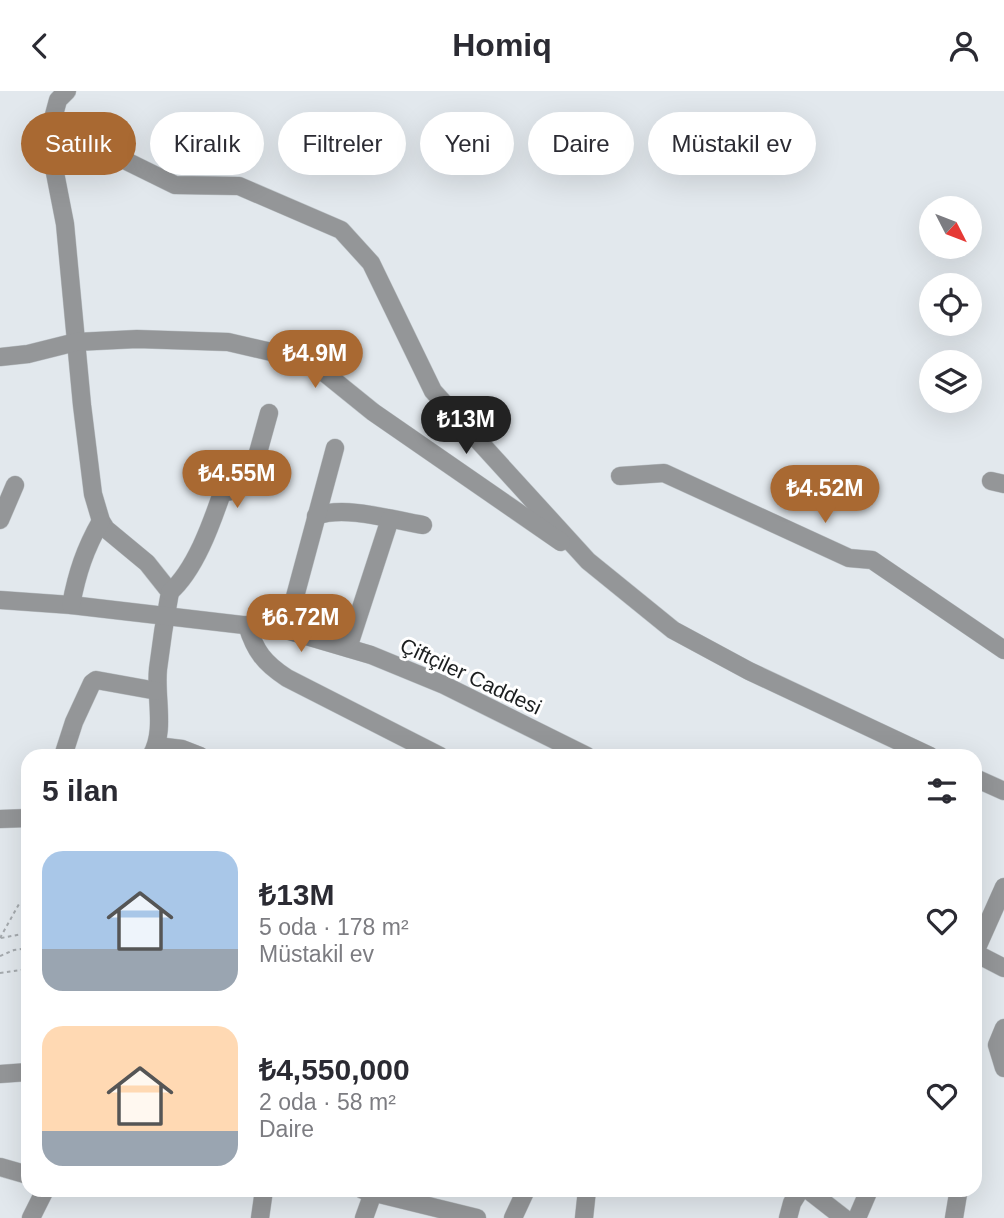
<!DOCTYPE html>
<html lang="tr">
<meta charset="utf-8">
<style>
body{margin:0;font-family:Arial,sans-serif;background:#f2f2f3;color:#2b2b33;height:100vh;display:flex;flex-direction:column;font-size:26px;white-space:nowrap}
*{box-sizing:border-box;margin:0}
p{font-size:23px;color:#7c7c81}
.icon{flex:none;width:38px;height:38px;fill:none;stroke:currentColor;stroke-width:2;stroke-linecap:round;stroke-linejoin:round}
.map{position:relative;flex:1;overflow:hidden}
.details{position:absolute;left:21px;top:658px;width:961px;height:448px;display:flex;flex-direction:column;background:#fff;border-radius:21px;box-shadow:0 7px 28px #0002}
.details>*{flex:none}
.hud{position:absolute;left:21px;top:21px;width:962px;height:63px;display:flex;gap:14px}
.needle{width:46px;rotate:132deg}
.buttons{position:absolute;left:919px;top:105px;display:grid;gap:14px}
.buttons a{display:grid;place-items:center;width:63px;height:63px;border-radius:50%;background:#fff;box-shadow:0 7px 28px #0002;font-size:35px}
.price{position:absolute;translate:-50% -60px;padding:0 16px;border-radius:24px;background:#a96932;color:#fff;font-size:23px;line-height:46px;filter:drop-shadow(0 2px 4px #0008)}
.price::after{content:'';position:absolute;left:50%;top:42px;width:21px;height:16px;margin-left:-10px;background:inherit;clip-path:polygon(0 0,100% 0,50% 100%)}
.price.on{background:#222;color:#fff}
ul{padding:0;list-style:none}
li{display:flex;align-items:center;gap:21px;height:175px;padding:0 21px}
li span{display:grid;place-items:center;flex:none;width:196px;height:140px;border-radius:21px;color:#555}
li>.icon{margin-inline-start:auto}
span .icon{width:84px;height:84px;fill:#fffc;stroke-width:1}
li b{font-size:30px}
h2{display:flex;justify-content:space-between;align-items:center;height:84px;padding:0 21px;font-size:30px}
.tag{padding:0 24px;border-radius:32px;background:#fff;box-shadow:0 7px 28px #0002;font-size:24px;line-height:63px}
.tag.on{background:#a96932;color:#fff}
header{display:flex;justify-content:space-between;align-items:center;height:91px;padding:0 21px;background:#fff;font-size:32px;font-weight:600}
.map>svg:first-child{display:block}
</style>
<header><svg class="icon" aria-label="back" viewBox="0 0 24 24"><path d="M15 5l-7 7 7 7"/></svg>Homiq<svg class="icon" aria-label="person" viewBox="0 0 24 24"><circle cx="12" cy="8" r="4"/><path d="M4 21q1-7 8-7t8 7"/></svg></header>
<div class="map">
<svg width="1004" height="1127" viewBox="0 0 1004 1127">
<rect width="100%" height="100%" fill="#e2e8ed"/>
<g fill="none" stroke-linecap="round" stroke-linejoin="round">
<defs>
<g id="minor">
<path d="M67,0L58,9L48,46L65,133L82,314L93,403L101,430L106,438L147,472L170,501C165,527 161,553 158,578C155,607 166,640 151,665"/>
<polyline points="51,33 175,94 239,95 341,139 371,172 433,300 588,470 673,539 749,580 930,665"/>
<polyline points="0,266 28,263 76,251 137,248 228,251 302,268 326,283 373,321 561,451"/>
<polyline points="620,385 664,382 849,467 872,469 1004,559"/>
<polyline points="991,390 1004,393"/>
<path d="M316,425C345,414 393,429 423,434"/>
<polyline points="0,429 15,394"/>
<path d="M170,501C195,479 211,434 222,402L237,399L251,387L269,322"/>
<polyline points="0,509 71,514 286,539 371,564 444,594 587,665"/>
<path d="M71,514C77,482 85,458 101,430"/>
<path d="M247,534C255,560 264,572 287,587L440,665"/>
<polyline points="286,539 335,357"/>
<polyline points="348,557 390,428"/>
<polyline points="157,655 182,658 200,665"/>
<polyline points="63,665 74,631 92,592 96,589 157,600"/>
<polyline points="975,687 1004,700"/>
<polyline points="0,728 28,727"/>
<polyline points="975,861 1004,796"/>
<polyline points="975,862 1004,877"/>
<polyline points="1004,937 997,954 1004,977"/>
<polyline points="0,983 28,981"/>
<polyline points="0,1076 28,1084"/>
<polyline points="363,1099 477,1127"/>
<polyline points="808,1099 844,1127"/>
<polyline points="31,1127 45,1099"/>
<polyline points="260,1127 264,1099"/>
<polyline points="364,1127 373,1102"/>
<polyline points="513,1127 526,1099"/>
<polyline points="584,1127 587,1099"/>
<polyline points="788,1127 792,1112 800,1099"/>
<polyline points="857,1127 869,1099"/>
<polyline points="954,1127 958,1103 957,1099"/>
</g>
</defs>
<!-- minor casing -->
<use href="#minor" stroke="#bec4c8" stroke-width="19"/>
<!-- path -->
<g stroke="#a5aaae" stroke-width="2" stroke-dasharray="3.5 3.5" stroke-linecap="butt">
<polyline points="0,847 19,813 28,809"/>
<polyline points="1,847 28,842"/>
<polyline points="0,865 14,859 28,857"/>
<polyline points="0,882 28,878"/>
</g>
<!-- minor -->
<use href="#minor" stroke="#949698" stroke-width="18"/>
</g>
<g text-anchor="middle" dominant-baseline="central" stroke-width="6" stroke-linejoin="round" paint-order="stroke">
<!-- street labels -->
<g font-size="21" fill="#1b1e1f" stroke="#fff">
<text transform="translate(471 585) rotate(25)">Çiftçiler Caddesi</text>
</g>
</g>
</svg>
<div class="buttons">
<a><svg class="needle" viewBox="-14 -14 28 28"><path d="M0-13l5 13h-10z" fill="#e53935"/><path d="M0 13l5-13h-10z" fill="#7c7c81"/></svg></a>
<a><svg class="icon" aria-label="locate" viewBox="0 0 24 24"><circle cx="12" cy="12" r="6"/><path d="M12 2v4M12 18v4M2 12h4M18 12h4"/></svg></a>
<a><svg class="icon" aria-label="layers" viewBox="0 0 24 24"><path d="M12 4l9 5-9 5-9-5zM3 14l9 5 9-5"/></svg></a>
</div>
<b class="price" style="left:315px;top:299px">₺4.9M</b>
<b class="price on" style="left:466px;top:365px">₺13M</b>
<b class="price" style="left:237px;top:419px">₺4.55M</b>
<b class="price" style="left:825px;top:434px">₺4.52M</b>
<b class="price" style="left:301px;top:563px">₺6.72M</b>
<div class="hud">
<a class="tag on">Satılık</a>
<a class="tag">Kiralık</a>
<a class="tag">Filtreler</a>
<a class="tag">Yeni</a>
<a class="tag">Daire</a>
<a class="tag">Müstakil ev</a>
</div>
<section class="details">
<h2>5 ilan<svg class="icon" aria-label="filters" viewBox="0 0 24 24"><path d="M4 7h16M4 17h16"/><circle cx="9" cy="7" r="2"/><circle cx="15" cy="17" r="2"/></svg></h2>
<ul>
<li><span style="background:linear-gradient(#a9c7e8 70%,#9aa5b1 0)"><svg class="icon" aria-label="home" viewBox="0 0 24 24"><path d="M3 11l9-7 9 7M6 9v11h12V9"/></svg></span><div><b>₺13M</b><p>5 oda · 178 m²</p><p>Müstakil ev</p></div><svg class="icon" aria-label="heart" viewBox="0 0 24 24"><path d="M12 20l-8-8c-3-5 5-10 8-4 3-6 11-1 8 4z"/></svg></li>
<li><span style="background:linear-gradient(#ffd9b3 75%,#9aa5b1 0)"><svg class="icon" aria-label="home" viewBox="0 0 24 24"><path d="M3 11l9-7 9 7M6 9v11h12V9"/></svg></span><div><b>₺4,550,000</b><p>2 oda · 58 m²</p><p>Daire</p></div><svg class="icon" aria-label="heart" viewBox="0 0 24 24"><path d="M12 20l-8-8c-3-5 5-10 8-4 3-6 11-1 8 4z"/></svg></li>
</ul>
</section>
</div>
